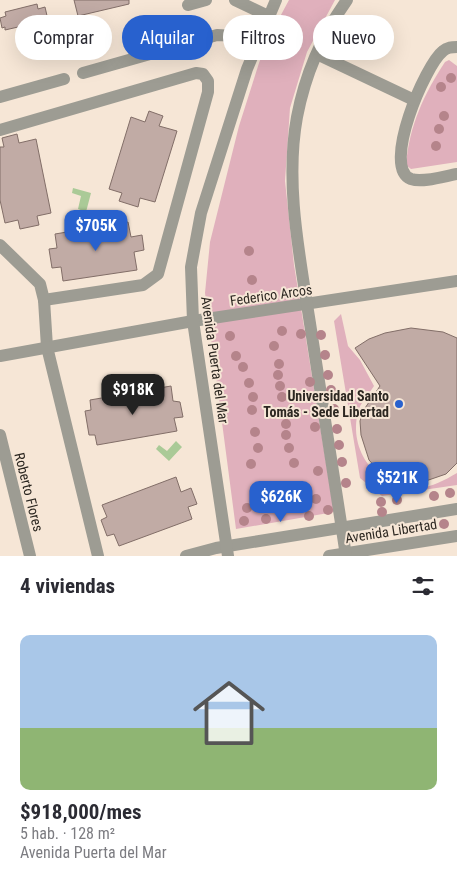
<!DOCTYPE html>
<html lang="es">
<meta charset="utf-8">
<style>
body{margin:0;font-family:"Roboto Condensed",sans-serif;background:#f7f7f7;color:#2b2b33;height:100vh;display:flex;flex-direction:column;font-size:19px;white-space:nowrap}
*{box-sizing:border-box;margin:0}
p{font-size:16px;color:#7c7c81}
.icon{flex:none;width:28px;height:28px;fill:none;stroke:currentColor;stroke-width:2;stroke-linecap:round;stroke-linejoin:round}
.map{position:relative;height:556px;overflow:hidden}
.side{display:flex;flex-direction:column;background:#fff;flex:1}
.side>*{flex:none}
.top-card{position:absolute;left:15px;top:15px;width:428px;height:45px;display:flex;gap:10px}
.price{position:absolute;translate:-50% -42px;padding:0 11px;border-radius:10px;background:#2861ce;color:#fff;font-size:16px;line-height:32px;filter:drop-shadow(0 1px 2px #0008)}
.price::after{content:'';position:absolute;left:50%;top:30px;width:15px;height:11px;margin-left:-8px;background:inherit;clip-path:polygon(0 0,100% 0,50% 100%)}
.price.active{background:#222;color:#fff}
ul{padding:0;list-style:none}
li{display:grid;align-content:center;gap:10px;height:265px;padding:0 20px}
li span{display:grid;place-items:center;height:155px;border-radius:10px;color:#555}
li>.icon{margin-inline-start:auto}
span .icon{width:90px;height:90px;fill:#fffc;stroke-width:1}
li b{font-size:21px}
h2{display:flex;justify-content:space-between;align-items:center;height:60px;padding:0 20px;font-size:21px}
.pill{padding:0 18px;border-radius:22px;background:#fff;box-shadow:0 5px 20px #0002;font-size:18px;line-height:45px}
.pill.active{background:#2861ce;color:#fff}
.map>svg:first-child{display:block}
</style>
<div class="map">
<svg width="457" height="556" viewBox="0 0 457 556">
<rect width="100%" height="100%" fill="#f6e6d6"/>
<!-- green -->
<g fill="#e0b0bc">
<polygon points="289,0 335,0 307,52 290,108 285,181 294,265 334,512 236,529 205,293 210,242 239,126 259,63 268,39"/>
<path d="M449,60L457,66V162L411,169L406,165C409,126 424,94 445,62Z"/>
<path d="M341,314L348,346L360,360L374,386C369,394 360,403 358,412C348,451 377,489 418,488C432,487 445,480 457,473V485L382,496L360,478L334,321Z"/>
</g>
<!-- water -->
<g fill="#aaca97">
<polygon points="73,188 91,193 86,212 78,209 81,196 72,193"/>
<polygon points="176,441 182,447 169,461 156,449 159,445 167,451"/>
</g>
<!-- building -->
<g fill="#c1aba5" stroke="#826e68">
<polygon points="74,0 129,0 129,4 78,16"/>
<polygon points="37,4 38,9 45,7 48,20 18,29 18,27 5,30 5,27 2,28 0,18 6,16 5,12"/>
<polygon points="149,111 163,116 159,126 177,131 155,202 140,198 138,207 119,201 122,193 109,189 131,117 145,122"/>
<polygon points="17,134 19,143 36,139 51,213 37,216 39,225 20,229 18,220 5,223 0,200 0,147 4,147 2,138"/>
<polygon points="128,222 131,237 142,235 144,250 134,252 137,270 63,281 61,267 52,268 49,249 57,248 55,234"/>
<polygon points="411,328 443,332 457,338 457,463 446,474 417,484 401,482 388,477 379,471 369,460 361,435 360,421 363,411 380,386 355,348 369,339 385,333"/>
<polygon points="171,386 173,401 180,402 183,417 174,418 177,431 97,445 95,435 89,435 85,411 91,410 90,400"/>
<polygon points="176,477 181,492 191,488 197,504 188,507 192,519 119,546 114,534 107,536 101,520 107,517 102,505"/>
</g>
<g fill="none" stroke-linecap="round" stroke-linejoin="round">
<!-- minor -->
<g stroke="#9d9c93" stroke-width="12">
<polyline points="235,0 268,16"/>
<polyline points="188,5 206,0"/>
<path d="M457,47C452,47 447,47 443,51C425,65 381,168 411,179C423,183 445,176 457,174"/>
<polyline points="317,54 414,100"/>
<polyline points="83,73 217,35 236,36 256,45"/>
<polyline points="0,97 64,79"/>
<polyline points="0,130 196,73 203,74 208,81 208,92 158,274 143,285 44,300"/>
<polyline points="0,245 40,284 44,300 47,347 98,556"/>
<polyline points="0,356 193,321 457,281"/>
<polyline points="0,435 30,556"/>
<polyline points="186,556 216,548 457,509"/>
<polyline points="228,556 193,321 191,267 201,213 247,69 276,0"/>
<polyline points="329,556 457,536"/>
<path d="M346,556C334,476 321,396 309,317C299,252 285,182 297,117C305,75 322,35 347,0"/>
</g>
</g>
<!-- trees -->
<g fill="#b5848b">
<circle cx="451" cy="78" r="5"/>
<circle cx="441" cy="87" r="5"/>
<circle cx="444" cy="116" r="5"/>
<circle cx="439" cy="129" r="5"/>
<circle cx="436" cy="146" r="5"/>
<circle cx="249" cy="251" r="5"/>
<circle cx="252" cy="280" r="5"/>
<circle cx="282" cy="331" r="5"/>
<circle cx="301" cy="334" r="5"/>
<circle cx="321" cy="335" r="5"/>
<circle cx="230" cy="336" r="5"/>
<circle cx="274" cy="346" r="5"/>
<circle cx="325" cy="355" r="5"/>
<circle cx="236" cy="356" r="5"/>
<circle cx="279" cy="364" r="5"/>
<circle cx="243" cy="367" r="5"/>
<circle cx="278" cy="375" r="5"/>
<circle cx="328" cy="375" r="5"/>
<circle cx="310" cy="382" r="5"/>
<circle cx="249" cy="383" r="5"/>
<circle cx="280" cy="386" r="5"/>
<circle cx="331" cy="390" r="5"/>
<circle cx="253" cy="397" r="5"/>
<circle cx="282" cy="397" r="5"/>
<circle cx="334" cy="409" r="5"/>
<circle cx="252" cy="410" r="5"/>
<circle cx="285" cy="414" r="5"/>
<circle cx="286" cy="424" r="5"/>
<circle cx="315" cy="427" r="5"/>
<circle cx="337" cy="429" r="5"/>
<circle cx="255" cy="432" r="5"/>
<circle cx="286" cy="435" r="5"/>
<circle cx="339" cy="445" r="5"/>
<circle cx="258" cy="448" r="5"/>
<circle cx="289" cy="448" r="5"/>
<circle cx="342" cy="462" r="5"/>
<circle cx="294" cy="463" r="5"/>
<circle cx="251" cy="464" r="5"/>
<circle cx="318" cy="471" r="5"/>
<circle cx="346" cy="483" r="5"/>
<circle cx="300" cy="489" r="5"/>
<circle cx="450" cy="493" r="5"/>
<circle cx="259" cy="496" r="5"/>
<circle cx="434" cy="496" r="5"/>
<circle cx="316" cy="499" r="5"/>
<circle cx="397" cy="500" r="5"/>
<circle cx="381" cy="502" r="5"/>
<circle cx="247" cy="508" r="5"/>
<circle cx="328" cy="510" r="5"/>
<circle cx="382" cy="512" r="5"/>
<circle cx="309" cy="516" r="5"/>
<circle cx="266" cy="519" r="5"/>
<circle cx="244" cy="521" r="5"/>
<circle cx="444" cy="524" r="5"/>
<circle cx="421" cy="526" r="5"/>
</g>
<!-- markers -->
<circle fill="#2861ce" stroke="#f6e6d6" stroke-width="2" cx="399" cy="404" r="5"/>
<g text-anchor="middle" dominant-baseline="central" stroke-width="4" stroke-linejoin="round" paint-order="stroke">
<!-- street labels -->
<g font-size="14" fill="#2c2721" stroke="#f6e6d6">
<text transform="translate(271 295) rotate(-8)">Federico Arcos</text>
<text transform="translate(215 360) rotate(82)">Avenida Puerta del Mar</text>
<text transform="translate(29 492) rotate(76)">Roberto Flores</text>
<text transform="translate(391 531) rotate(-9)">Avenida Libertad</text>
</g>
<!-- poi labels -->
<g font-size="14" font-weight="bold" fill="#2c2721" stroke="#f6e6d6" text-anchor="end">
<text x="389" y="396">Universidad Santo<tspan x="389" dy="16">Tomás - Sede Libertad</tspan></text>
</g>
</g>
</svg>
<b class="price" style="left:96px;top:252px">$705K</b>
<b class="price active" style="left:133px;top:416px">$918K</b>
<b class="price" style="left:397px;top:504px">$521K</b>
<b class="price" style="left:281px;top:523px">$626K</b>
<div class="top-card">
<a class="pill">Comprar</a>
<a class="pill active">Alquilar</a>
<a class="pill">Filtros</a>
<a class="pill">Nuevo</a>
</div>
</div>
<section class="side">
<h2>4 viviendas<svg class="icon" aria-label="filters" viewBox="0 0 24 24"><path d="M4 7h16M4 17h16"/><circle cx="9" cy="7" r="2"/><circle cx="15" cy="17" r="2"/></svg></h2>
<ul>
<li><span style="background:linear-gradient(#a9c7e8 60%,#8fb573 0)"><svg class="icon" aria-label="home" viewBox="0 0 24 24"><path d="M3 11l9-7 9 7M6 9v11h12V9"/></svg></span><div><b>$918,000/mes</b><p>5 hab. · 128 m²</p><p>Avenida Puerta del Mar</p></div></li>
</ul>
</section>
